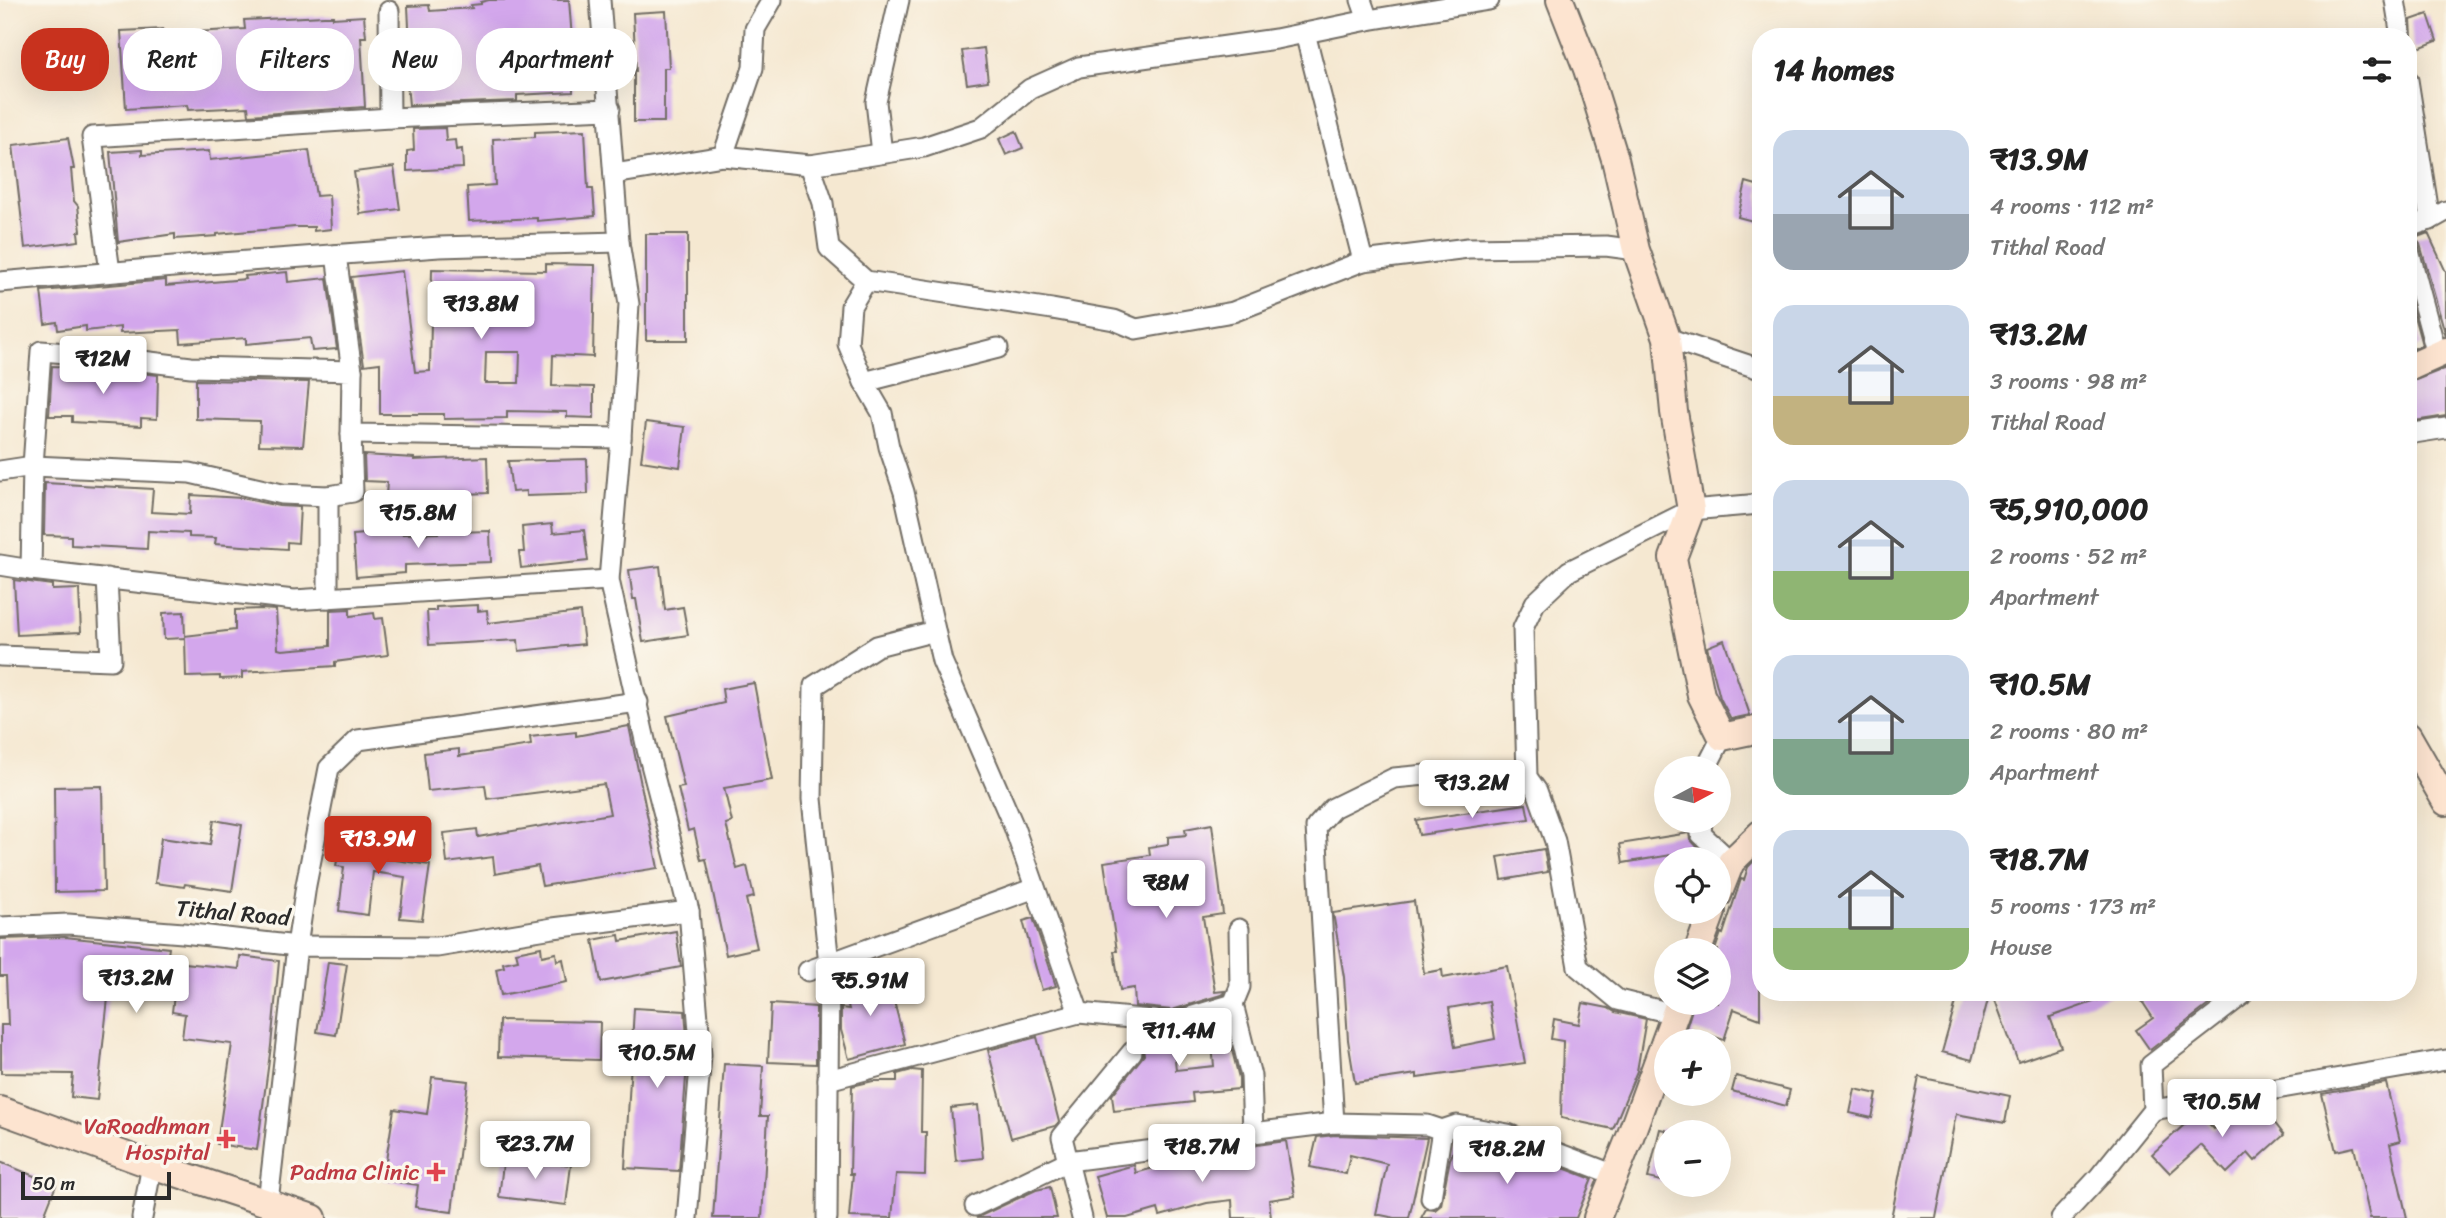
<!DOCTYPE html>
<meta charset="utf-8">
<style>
body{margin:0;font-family:Sriracha,sans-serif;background:#f6f6f6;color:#222;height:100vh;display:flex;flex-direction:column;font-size:26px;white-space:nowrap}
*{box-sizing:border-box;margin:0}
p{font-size:23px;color:#767676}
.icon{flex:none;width:38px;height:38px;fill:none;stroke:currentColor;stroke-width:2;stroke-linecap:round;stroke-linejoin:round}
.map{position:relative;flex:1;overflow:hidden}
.sheet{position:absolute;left:1752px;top:28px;width:665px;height:973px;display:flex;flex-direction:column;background:#fff;border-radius:28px;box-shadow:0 7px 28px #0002}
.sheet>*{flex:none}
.banner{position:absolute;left:21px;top:28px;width:665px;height:63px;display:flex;gap:14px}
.needle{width:46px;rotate:83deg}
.buttons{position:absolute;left:1654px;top:756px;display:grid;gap:14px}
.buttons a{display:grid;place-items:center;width:77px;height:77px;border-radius:50%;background:#fff;box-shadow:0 7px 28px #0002;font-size:35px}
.scale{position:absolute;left:21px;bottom:18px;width:150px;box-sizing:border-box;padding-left:7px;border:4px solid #2b2b2b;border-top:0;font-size:19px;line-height:24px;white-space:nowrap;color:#2b2b2b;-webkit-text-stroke:5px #fbf7ec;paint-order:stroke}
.price{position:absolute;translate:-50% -60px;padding:0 16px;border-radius:7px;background:#fff;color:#222;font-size:23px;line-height:46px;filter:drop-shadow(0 2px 4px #0008)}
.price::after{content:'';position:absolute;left:50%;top:42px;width:21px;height:16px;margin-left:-10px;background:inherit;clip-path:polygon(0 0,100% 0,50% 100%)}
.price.selected{background:#c8321e;color:#fff}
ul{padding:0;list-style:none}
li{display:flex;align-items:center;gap:21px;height:175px;padding:0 21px}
li span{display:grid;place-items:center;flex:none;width:196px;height:140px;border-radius:21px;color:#555}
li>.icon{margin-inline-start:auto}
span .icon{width:84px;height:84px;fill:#fffc;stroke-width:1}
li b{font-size:30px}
h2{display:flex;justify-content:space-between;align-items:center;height:84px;padding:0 21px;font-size:30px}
.tag{padding:0 24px;border-radius:28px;background:#fff;box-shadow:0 7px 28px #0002;font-size:24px;line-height:63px}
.tag.selected{background:#c8321e;color:#fff}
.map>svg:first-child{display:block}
</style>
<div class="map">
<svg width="2446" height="1218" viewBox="0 0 2446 1218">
<rect width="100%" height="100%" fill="#fbf7ec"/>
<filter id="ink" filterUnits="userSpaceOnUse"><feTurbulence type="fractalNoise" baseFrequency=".0143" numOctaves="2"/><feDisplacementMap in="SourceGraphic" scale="14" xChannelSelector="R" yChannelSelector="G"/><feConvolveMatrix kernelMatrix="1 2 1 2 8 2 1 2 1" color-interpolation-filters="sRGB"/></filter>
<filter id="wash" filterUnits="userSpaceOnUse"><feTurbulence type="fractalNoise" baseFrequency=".00686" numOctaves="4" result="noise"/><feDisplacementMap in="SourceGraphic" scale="28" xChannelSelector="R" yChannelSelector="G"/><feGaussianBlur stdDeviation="1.57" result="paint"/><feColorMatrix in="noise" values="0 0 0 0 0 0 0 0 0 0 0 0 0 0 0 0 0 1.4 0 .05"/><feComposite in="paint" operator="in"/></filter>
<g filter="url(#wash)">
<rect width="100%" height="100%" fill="#f5e8d1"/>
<g id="blocks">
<!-- building -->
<g fill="#d3a7ec" fill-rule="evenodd">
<polygon points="489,0 569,0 572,39 576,39 577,56 573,56 573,92 517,95 517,101 409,105 406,73 403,74 402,64 402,49 410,48 408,6 429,5 430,11 472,8 471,5 481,4 481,2"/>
<polygon points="666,11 669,68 664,68 664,122 634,122 634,71 636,71 633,13"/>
<polygon points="2428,14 2437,41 2413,50 2411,20"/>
<polygon points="324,16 333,16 333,18 364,16 366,37 361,37 365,107 249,115 248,107 188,110 187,105 126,109 121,31 163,29 163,34 245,29 244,20"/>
<polygon points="984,48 988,81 967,84 962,51"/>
<polygon points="445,128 446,141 455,140 456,150 462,149 463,168 407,171 407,151 414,150 413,129"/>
<polygon points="585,130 588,189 593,189 595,216 537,221 537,218 469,221 467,187 495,185 493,139 535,137 535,132"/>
<polygon points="1016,131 1023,148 1006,155 999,139"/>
<polygon points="68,138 74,169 71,169 74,201 78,206 81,231 78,232 79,241 25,248 13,145"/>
<polygon points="142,150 142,155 209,151 210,160 309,150 316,196 329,195 331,229 314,231 314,227 295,227 217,234 217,236 175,239 175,234 118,242 110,152"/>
<polygon points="394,167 400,209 360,214 354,172"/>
<polygon points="1746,182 1760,186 1760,223 1738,217"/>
<polygon points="2428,233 2446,272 2446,336 2420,244 2415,238"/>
<rect x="646" y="234" width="42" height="106"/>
<path d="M546,264L595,265L593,357L553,355L552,386L594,387V418L567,417V412L507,411V418L444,419V414H380V363L364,365L351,277L402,271L415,372L430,371L432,269L546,271ZM486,352H520L519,383H485Z"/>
<polygon points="287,272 288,282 327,278 337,349 312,351 310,338 246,344 246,338 181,343 180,330 120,333 120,327 86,331 86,326 58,330 57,322 45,324 41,291 166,280 166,286 246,279 245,276"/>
<polygon points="2408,294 2422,345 2408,351"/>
<polygon points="52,366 97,368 158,375 157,419 141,418 141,426 72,422 72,416 49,416"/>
<polygon points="2446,368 2446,416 2408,422 2408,383"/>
<polygon points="196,380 309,382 303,446 259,445 260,421 196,419"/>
<polygon points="646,422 685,427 680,467 641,461"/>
<polygon points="364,455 414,458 414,460 487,457 488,493 412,496 412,498 386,496 387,482 365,481"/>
<polygon points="587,459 588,494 526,496 526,491 512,492 508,461"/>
<polygon points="45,483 153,489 151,512 190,514 191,495 242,498 279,506 300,507 298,543 287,542 287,549 215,544 216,538 189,537 189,533 148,531 147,549 71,545 71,536 44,535"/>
<polygon points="552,524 553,533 584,530 588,561 521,568 519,552 524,552 522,527"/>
<polygon points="455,525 455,532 490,531 491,562 405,565 405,573 356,577 353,535 402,531 402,534 438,533 438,526"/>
<polygon points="660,566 665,610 683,607 688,635 643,642 636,599 633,599 629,570"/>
<polygon points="14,580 52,585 52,590 79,589 81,632 17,635"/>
<polygon points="478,605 478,611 487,610 488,623 580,612 584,644 519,651 518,640 429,645 427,611 436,611 436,607"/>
<polygon points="261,609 276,610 278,649 282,650 330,646 330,610 350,609 350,616 374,613 375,619 383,618 388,655 335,662 335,666 242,672 242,678 220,679 220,676 186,677 185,638 164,639 163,613 184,612 185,636 235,630 235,610"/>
<polygon points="1724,640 1750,715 1731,719 1720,698 1707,647"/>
<polygon points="754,683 772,780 724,788 732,822 726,824 737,869 747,866 754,897 746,899 757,948 726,955 706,859 701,860 694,829 688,831 678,788 684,787 667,716 724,703 722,689"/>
<polygon points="629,726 658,868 542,886 538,866 495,874 493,857 447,863 444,833 477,829 478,837 610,814 604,784 487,799 485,785 428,791 424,753 459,749 459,756 531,745 530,737 576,732 576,736"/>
<polygon points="102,786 104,891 55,892 54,787"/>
<polygon points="1526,804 1529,819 1419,835 1416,820"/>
<polygon points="214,820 242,825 232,891 185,884 184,887 155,883 161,838 210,845"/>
<polygon points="1212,824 1223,914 1203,917 1215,992 1225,991 1224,994 1172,1010 1135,1006 1134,988 1120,990 1114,951 1117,951 1104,862 1150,855 1149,847 1168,844 1168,837 1186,835 1185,829"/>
<polygon points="342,833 391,841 388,859 430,865 422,920 400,918 405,877 373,872 368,915 339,911 344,867 336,866"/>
<polygon points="1689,833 1690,839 1700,850 1623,863 1620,844"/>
<polygon points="1544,849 1548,872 1502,880 1498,857"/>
<polygon points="1760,855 1760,1019 1734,1009 1724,1040 1694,1030 1690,1041 1682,1041 1694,1003 1718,1003 1718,990 1725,970 1718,968 1718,950 1715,950 1721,933 1723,934 1741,879 1744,880 1748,867"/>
<path d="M1414,901L1424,973L1442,970L1443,978L1507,966L1525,1063L1417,1078V1074L1355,1083L1348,1040L1344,977L1333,913ZM1489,1001L1495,1039L1455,1047L1449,1008Z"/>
<polygon points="1033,918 1056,986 1042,990 1023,921"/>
<polygon points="676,931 681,967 601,982 593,940 619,935 620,941"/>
<polygon points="65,937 169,948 167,961 239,969 240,956 279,961 271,1046 257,1150 217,1144 232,1044 182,1038 185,1014 172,1012 174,995 109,989 97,1100 71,1097 73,1074 1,1073 1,1025 8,1025 6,976 0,976 0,939"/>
<polygon points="541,947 542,956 556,953 557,961 563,959 567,982 501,995 496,969 504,967 503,963 518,960 516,952"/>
<polygon points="328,962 347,964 336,1035 317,1032"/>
<polygon points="887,974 905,1044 849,1059 841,1030 841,1008 849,1009 843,985"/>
<polygon points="1959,992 1990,992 1972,1060 1942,1052"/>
<polygon points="1992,992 2113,992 2113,995 2050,1017 2061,1047 2018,1062"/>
<polygon points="2136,992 2203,992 2211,1003 2150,1050 2136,1030 2153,1018"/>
<polygon points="1583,1003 1608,1008 1615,1012 1646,1019 1637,1071 1613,1129 1561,1118 1563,1041 1551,1039 1554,1019 1579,1024"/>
<polygon points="771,1004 816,1007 816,1064 768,1062"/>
<polygon points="634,1008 685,1011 688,1050 679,1171 625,1168"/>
<path d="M1224,1019L1239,1078V1089L1192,1093L1193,1102L1114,1111L1112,1095L1144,1055L1143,1047L1138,1042V1031L1176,1034ZM1211,1035L1214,1066L1176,1070L1173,1038Z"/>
<polygon points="499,1020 600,1022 599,1060 498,1057"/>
<polygon points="1037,1037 1059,1122 1055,1126 1011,1138 988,1050"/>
<polygon points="724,1064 763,1066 760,1116 768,1116 762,1218 713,1218"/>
<polygon points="912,1070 922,1071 921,1132 926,1132 925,1175 896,1174 892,1218 849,1217 853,1174 850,1174 852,1086 873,1081 897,1081 897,1074"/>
<polygon points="1736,1076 1790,1090 1786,1106 1732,1091"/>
<polygon points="432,1077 468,1081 452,1212 415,1207 418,1185 383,1180 394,1109 427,1114"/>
<polygon points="1919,1077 2010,1096 2005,1123 1956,1114 1936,1218 1891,1218"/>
<polygon points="2386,1083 2400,1141 2390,1144 2407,1218 2370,1218 2354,1147 2336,1151 2322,1094"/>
<polygon points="1855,1089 1877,1094 1872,1118 1850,1113"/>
<polygon points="2260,1104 2284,1135 2255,1161 2248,1153 2227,1173 2201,1145 2170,1173 2152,1154 2194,1116 2200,1114 2214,1129 2242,1107"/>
<polygon points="978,1105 983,1158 956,1161 951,1108"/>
<polygon points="1660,1129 1666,1130 1666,1182 1648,1178"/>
<polygon points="1335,1135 1427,1138 1409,1218 1395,1218 1376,1214 1387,1164 1350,1155 1346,1174 1310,1167 1317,1137"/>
<polygon points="1460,1138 1505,1146 1557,1169 1558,1166 1592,1179 1576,1218 1421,1218 1426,1209 1435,1210 1441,1205 1450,1159"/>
<polygon points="1286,1141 1295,1196 1269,1200 1271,1218 1233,1218 1232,1200 1207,1203 1160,1216 1158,1209 1127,1218 1107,1218 1095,1176 1134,1165 1136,1173 1188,1158 1243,1151 1257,1145"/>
<polygon points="504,1156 571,1165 566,1205 499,1197"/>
<polygon points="0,1162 56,1185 43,1218 0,1218"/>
<polygon points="1050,1187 1057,1218 976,1218 1036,1190"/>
</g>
</g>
</g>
<g filter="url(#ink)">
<use href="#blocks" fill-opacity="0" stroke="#726d65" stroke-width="2"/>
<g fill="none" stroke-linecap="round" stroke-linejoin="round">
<defs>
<g id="street">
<polyline points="600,0 619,242 629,304 621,438 609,580 647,749 689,911 701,1055 687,1218"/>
<polyline points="1361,0 1368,20"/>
<polyline points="2395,0 2401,37"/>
<polyline points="389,11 390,118"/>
<polyline points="1305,33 1363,261"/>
<polyline points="2408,80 2430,220 2446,211"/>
<polyline points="882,153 876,102 899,0"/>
<polyline points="723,156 753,68 755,29 772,0"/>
<polyline points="810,165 823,203 829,248 866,281 1052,309 1114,320 1136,329 1233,312 1363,261 1468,248 1606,246 1636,250"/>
<polyline points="614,174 723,156 810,165 924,147 981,128 1030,89 1079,67 1276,39 1368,20 1489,0"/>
<polyline points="2408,227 2430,220"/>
<polyline points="2408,247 2437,355"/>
<polyline points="336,255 352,371"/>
<polyline points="110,272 92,137 390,118 610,109"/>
<polyline points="866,281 851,306 848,344 864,382 882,413 889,447 904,492 942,661 1014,827 1079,1013"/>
<polyline points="0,282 208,264 439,247 619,242"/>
<polyline points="1667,338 1760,369"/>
<polyline points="864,382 998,348"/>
<polyline points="2408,434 2446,428"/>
<polyline points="0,471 33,466 190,473 282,494 328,496 353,492 351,434"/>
<polyline points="328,496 328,598"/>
<polyline points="0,565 31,570 33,466 41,351 93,355 191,367 352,371 351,434 621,438"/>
<polyline points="31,570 294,600 609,580"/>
<polyline points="0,656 111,660 107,578"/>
<polyline points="1706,768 1722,737"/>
<polyline points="1702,821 1701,834 1731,862"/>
<polyline points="0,927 68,924 183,933 297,946 306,885 329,768 358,740 638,702"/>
<polyline points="1239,929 1240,987 1233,1004 1251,1076 1253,1133"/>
<polyline points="808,971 1035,888"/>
<polyline points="1675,1014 1618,1000 1578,967 1555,841 1537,791 1527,777 1523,628 1535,603 1569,571 1691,510 1760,504"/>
<polyline points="828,1080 1079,1013 1173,1022 1233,1004"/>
<polyline points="2153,1110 2446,1060"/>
<polyline points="1334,1123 1316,827 1333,808 1394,778 1426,775 1527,777"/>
<polyline points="1431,1198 1442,1130"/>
<polyline points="268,1202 297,946 437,947 553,928 689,911"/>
<polyline points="975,1206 1068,1161 1241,1139 1253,1133 1334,1123 1427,1125 1442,1130 1457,1125 1508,1134 1615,1175"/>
<polyline points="142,1218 152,1165"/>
<polyline points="827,1218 829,964 812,799 814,686 877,646 935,631"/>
<polyline points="1082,1218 1062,1137 1132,1052"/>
<polyline points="2061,1218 2099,1177 2153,1110 2151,1065 2242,995 2240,992"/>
</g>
<g id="secondary">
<polyline points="1560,0 1587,69 1615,159 1636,250 1667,338 1674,412 1691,510 1673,558 1701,695 1722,737 1760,729"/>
<polyline points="2408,368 2446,351"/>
<polyline points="2408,736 2446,802"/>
<polyline points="1718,895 1731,862 1760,834"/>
<polyline points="1698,950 1712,912"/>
<polyline points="0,1110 152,1165 313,1218"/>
<polyline points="1597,1218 1630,1137 1679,1003"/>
</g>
</defs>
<!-- street casing -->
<use href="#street" stroke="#726d65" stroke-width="23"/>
<!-- secondary casing -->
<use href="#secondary" stroke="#726d65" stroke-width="30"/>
<!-- street -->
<use href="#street" stroke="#fff" stroke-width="19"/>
<!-- secondary -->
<use href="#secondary" stroke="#fde4d0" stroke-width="26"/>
</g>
</g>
<!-- markers -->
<g fill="#e0444e" stroke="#fbf7ec" stroke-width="2.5">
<path d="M222.5 1128.5h7v7h7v7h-7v7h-7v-7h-7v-7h7z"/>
<path d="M432.5 1161.5h7v7h7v7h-7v7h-7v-7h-7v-7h7z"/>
</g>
<g text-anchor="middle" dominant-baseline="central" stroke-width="7" stroke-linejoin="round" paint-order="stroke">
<!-- street labels -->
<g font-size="23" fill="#2b2b2b" stroke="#fbf7ec">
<text transform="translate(233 913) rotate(5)">Tithal Road</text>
</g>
<!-- health labels -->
<g font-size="23" fill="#be3a42" stroke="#fbf7ec" text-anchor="end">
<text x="210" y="1126">VaRoadhman<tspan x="210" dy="26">Hospital</tspan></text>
<text x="420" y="1172">Padma Clinic</text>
</g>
</g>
</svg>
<div class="buttons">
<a><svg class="needle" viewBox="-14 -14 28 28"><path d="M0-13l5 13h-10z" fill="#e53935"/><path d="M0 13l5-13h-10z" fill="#767676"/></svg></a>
<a><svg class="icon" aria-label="locate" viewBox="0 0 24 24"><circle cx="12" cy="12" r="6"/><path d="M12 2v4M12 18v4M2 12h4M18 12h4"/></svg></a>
<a><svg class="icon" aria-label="layers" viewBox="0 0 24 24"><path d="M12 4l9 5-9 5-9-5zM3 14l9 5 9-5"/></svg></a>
<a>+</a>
<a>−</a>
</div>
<div class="scale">50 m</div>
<b class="price" style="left:481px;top:341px">₹13.8M</b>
<b class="price" style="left:103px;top:396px">₹12M</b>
<b class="price" style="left:418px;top:550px">₹15.8M</b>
<b class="price" style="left:1472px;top:820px">₹13.2M</b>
<b class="price selected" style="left:378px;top:876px">₹13.9M</b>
<b class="price" style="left:1166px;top:920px">₹8M</b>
<b class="price" style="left:136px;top:1015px">₹13.2M</b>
<b class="price" style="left:870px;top:1018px">₹5.91M</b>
<b class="price" style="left:1179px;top:1068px">₹11.4M</b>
<b class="price" style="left:657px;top:1090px">₹10.5M</b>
<b class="price" style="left:2222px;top:1139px">₹10.5M</b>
<b class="price" style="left:535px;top:1181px">₹23.7M</b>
<b class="price" style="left:1202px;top:1184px">₹18.7M</b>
<b class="price" style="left:1507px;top:1186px">₹18.2M</b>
<div class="banner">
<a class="tag selected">Buy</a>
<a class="tag">Rent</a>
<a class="tag">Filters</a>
<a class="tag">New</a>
<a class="tag">Apartment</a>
</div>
<section class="sheet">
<h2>14 homes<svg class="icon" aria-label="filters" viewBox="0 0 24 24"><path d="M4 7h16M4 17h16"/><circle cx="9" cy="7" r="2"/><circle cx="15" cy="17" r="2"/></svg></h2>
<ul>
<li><span style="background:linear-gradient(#c9d6e8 60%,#9aa5b1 0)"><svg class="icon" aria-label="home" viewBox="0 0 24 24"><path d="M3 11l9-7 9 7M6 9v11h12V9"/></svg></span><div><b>₹13.9M</b><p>4 rooms · 112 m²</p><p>Tithal Road</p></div></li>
<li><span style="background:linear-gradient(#c9d6e8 65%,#c2b280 0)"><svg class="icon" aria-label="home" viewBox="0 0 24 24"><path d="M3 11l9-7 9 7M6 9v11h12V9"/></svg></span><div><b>₹13.2M</b><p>3 rooms · 98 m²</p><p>Tithal Road</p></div></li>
<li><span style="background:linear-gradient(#c9d6e8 65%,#8fb573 0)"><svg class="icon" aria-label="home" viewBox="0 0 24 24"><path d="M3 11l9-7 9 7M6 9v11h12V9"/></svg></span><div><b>₹5,910,000</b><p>2 rooms · 52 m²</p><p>Apartment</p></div></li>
<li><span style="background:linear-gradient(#c9d6e8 60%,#7fa58c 0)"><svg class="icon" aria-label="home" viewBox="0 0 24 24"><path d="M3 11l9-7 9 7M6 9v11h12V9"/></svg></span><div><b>₹10.5M</b><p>2 rooms · 80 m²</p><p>Apartment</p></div></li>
<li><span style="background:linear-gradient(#c9d6e8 70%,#8fb573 0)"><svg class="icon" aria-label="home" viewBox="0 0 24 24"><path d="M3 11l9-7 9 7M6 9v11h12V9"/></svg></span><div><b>₹18.7M</b><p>5 rooms · 173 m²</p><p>House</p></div></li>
</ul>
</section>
</div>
